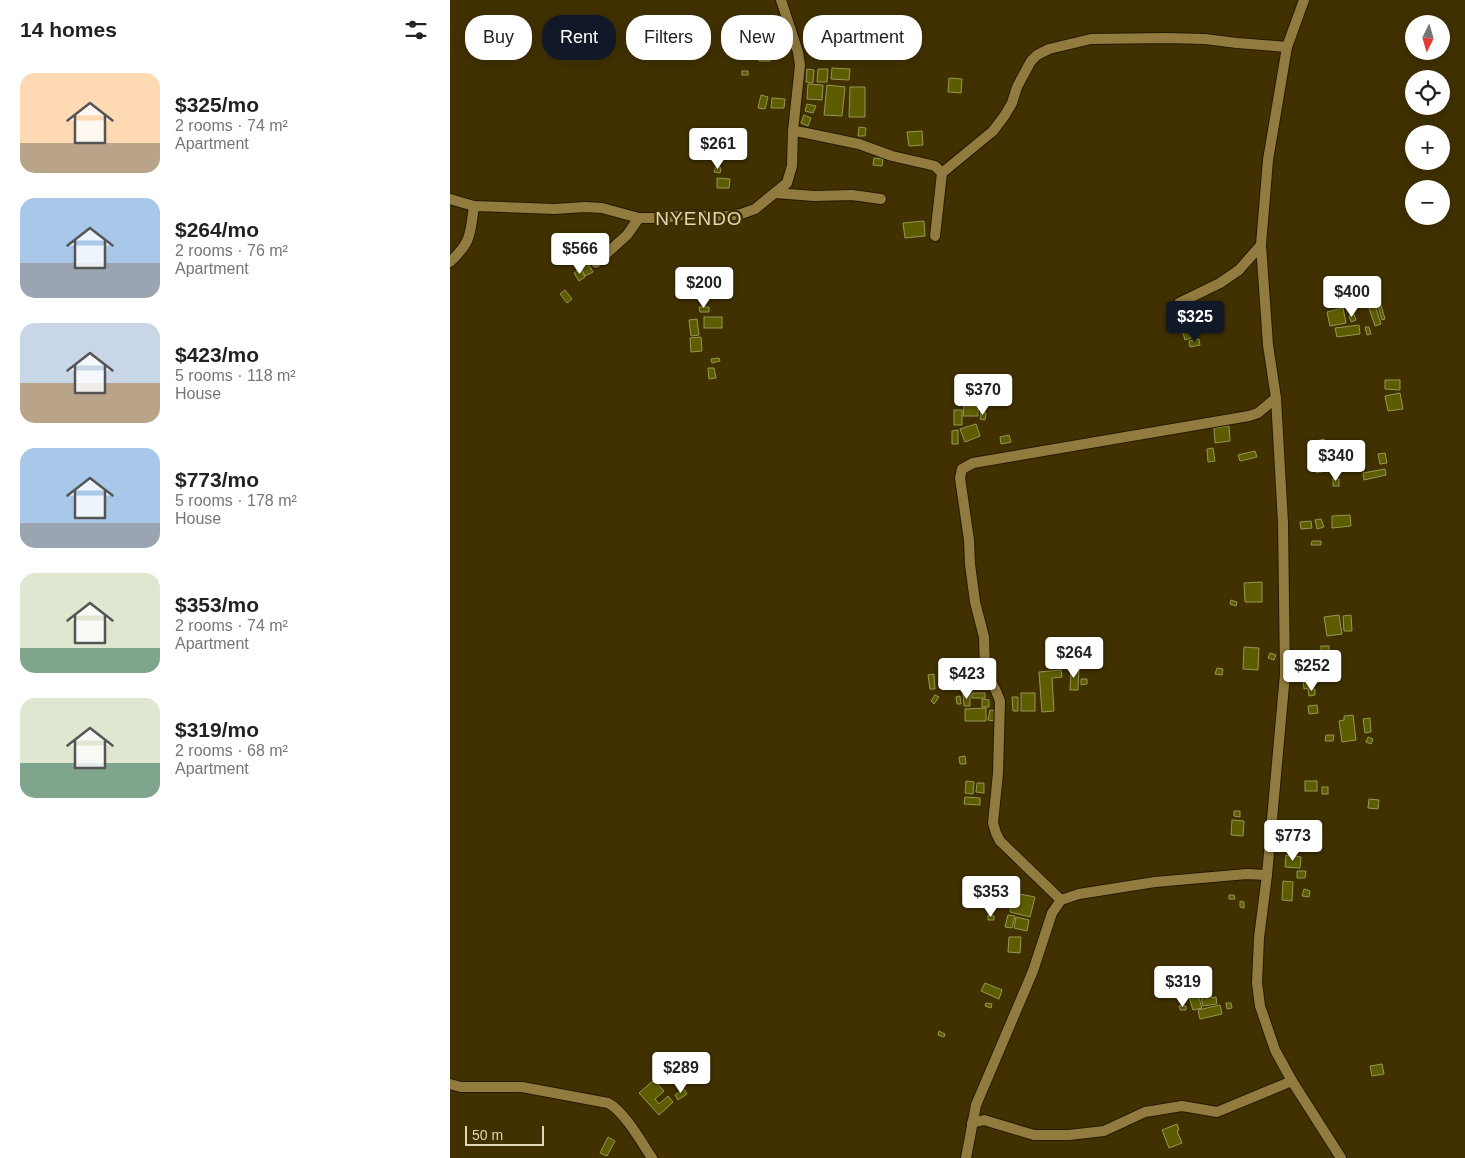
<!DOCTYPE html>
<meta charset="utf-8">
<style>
body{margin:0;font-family:Arial,sans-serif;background:#f6f6f6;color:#222;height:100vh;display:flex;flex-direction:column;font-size:19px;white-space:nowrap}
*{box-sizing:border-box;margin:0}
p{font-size:16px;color:#767676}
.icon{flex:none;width:28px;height:28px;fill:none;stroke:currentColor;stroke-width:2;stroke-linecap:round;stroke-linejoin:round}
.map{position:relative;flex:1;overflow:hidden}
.sheet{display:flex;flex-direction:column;background:#fff;width:450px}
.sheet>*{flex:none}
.banner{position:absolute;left:15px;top:15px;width:475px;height:45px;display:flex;gap:10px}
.needle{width:32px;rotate:185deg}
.fabs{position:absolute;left:955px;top:15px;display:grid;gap:10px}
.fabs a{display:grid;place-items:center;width:45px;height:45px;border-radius:50%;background:#fff;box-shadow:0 2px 12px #0003;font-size:25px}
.scale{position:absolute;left:15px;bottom:12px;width:79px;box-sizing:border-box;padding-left:5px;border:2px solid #e2d6b8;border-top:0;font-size:14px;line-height:18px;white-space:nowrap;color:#e2d6b8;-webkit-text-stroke:4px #413100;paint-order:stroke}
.price{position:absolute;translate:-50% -42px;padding:0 11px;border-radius:5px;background:#fff;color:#222;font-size:16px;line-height:32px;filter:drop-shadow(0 1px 2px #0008)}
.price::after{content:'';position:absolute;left:50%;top:30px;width:15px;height:11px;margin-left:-8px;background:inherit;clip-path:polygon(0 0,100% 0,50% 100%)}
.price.active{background:#111827;color:#fff}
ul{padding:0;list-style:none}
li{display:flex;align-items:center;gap:15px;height:125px;padding:0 20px}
li span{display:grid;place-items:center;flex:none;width:140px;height:100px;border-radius:15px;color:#555}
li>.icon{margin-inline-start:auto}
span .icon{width:60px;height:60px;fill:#fffc;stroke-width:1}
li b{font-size:21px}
h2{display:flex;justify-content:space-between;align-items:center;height:60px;padding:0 20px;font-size:21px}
.tag{padding:0 18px;border-radius:20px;background:#fff;box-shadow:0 2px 12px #0003;font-size:18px;line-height:45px}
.tag.active{background:#111827;color:#fff}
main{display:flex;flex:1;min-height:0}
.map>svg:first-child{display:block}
</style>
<main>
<section class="sheet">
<h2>14 homes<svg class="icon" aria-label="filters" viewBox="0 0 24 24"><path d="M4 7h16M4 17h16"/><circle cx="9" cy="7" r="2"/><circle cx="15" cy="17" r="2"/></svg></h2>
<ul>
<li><span style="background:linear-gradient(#ffd9b3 70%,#b9a48a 0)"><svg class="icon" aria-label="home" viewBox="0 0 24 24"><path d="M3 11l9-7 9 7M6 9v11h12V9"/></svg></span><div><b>$325/mo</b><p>2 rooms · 74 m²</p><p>Apartment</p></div></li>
<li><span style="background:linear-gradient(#a9c7e8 65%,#9aa5b1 0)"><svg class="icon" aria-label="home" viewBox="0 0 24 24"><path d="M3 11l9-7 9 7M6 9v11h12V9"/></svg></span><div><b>$264/mo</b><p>2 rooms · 76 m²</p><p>Apartment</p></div></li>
<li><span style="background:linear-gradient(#c9d6e8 60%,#b9a48a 0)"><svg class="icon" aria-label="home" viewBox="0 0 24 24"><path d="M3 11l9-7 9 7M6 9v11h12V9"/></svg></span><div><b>$423/mo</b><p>5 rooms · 118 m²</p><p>House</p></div></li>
<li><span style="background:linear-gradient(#a9c7e8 75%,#9aa5b1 0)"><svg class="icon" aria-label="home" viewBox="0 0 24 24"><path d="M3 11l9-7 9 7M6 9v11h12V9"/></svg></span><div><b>$773/mo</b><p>5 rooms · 178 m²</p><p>House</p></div></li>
<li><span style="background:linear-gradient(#dfe7d0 75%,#7fa58c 0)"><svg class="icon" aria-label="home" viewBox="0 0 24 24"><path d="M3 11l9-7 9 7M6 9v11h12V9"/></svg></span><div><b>$353/mo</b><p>2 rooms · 74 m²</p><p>Apartment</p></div></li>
<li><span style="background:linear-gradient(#dfe7d0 65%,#7fa58c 0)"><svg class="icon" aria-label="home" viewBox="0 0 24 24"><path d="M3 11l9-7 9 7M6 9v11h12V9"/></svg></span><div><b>$319/mo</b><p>2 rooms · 68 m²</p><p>Apartment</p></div></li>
</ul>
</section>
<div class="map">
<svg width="1015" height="1158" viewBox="0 0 1015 1158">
<rect width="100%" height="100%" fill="#413100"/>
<!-- building -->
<g fill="#5d5d00" stroke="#959657">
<polygon points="310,43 320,44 320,61 309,61"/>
<polygon points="382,68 400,69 399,80 381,79"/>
<polygon points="357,69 364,70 363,83 356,82"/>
<polygon points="368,69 378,69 377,82 367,82"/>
<rect x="292" y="71" width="6" height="4"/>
<polygon points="499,78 512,79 511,93 498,92"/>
<polygon points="358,84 373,85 372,100 357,99"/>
<polygon points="377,85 395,87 392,116 374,115"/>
<polygon points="400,87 415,87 415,117 399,117"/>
<polygon points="311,95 318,97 315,109 308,108"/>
<polygon points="322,98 335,99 334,108 321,108"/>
<polygon points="357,104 366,106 363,113 355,111"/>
<polygon points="354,115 361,118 358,126 351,123"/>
<polygon points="409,127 416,128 415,136 408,136"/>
<polygon points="472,131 473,145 459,146 457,132"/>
<polygon points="424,158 433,159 432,166 423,165"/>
<polygon points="266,167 271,168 270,173 264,172"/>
<polygon points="267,178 280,179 279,188 267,188"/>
<polygon points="474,221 475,236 455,238 453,223"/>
<polygon points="138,263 143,272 135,276 131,267"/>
<polygon points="130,269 135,277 129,281 124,273"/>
<polygon points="115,290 122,299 117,303 110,294"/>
<polygon points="929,298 935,319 932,320 926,299"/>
<polygon points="925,305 931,324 925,326 919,308"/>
<polygon points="249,307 259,307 259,312 250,312"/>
<polygon points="893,308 896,323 880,326 877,312"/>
<polygon points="904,314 906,320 901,322 899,316"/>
<rect x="254" y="317" width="18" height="11"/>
<polygon points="247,319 249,335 241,336 239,320"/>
<polygon points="743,319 747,336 735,340 730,323"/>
<polygon points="909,325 910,334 887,337 885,328"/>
<polygon points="915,327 919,327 921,334 917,335"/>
<polygon points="251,337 252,351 241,352 240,338"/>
<polygon points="749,339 750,345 740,347 739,341"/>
<polygon points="269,358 270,361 262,363 261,359"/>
<polygon points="258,368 264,368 266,378 259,379"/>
<polygon points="935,380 950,380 950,390 935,389"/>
<polygon points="950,393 953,409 938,411 935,396"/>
<polygon points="514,406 528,406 528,416 513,416"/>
<rect x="504" y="410" width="8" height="15"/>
<polygon points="531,412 536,413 535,420 530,419"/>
<polygon points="526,424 530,436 515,442 510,429"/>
<polygon points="779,426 780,441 765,443 764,428"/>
<polygon points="508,430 508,444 502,444 502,431"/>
<polygon points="559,435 561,442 551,444 550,437"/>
<polygon points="874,439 881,470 866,473 859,443"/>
<polygon points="763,448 765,461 758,462 757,449"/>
<polygon points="805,451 807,457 790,461 788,455"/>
<polygon points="935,453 937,463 930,464 928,454"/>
<polygon points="935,469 936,475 914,480 913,473"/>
<rect x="883" y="479" width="6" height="7"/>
<polygon points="900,515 901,526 882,528 882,516"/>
<polygon points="871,519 874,527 867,529 865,520"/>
<polygon points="861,521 862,528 851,529 850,522"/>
<polygon points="862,541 871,541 871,545 861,545"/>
<polygon points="812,582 812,602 795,602 794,583"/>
<polygon points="781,600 787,602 786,606 780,604"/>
<polygon points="889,615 892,634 877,636 874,617"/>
<polygon points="901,615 902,631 894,631 893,616"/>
<rect x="871" y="646" width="8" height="6"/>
<polygon points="794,647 809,648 808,670 793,669"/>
<polygon points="820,653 826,655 824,660 818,658"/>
<polygon points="621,668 629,668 628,690 620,690"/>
<polygon points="767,668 773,669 772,675 765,674"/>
<polygon points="611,670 612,677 602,678 604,711 592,712 589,672"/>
<polygon points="867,670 872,670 873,681 868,682"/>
<polygon points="862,671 864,687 854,689 852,673"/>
<polygon points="484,674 485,689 480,689 478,675"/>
<polygon points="631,679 637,679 637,684 631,685"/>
<polygon points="858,689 865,689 865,695 859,696"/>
<rect x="522" y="693" width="13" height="5"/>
<rect x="571" y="693" width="14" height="18"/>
<polygon points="513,694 520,694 520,706 514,706"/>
<polygon points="485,695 489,697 484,704 481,701"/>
<polygon points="510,696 511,704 507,704 506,697"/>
<polygon points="562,697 568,697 568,711 563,711"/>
<polygon points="532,699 539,700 539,707 532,707"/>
<polygon points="867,705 868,713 859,714 858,706"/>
<polygon points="536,708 536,721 515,721 515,709"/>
<polygon points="540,710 547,711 545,721 538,720"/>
<polygon points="903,715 906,740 892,742 889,721 894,720 894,716"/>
<polygon points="920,718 921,732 915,733 913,719"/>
<polygon points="876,735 884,735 883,741 875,741"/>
<polygon points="918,737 923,739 921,744 916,742"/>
<polygon points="515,756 516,764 510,764 509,757"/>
<polygon points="516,781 524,782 523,794 515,793"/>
<rect x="855" y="781" width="12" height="10"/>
<polygon points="527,783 534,783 534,793 526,792"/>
<rect x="872" y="787" width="6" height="7"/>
<polygon points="515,797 530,798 530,805 514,804"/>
<polygon points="919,799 929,800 928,809 918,808"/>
<polygon points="784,811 790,811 790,817 784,816"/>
<polygon points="782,820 794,821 793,836 781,835"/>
<polygon points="860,821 870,822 868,834 859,833"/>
<polygon points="836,855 851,857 850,868 835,867"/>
<polygon points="847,871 856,871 855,878 847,878"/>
<polygon points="833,881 843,882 842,901 832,900"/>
<polygon points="854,889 860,891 859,897 852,896"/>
<polygon points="564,893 585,897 580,917 560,912"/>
<polygon points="779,895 784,895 785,899 779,899"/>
<polygon points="790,901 794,902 794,908 790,907"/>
<polygon points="538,915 544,916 544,920 538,920"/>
<polygon points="558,915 565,916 562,928 555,927"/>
<polygon points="566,917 579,920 577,931 564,928"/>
<polygon points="559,937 571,937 570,953 558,952"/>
<polygon points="759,974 760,985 737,988 736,976"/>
<polygon points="535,983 552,990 549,999 531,991"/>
<polygon points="761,990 762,998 766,997 767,1004 753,1006 750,992"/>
<polygon points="747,992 752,1008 743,1010 738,994"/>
<polygon points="536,1003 542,1004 541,1008 535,1006"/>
<polygon points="776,1003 781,1003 782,1008 777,1009"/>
<polygon points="770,1005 772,1014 750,1019 748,1010"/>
<polygon points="729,1006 736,1006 736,1010 730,1010"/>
<polygon points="489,1031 495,1034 494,1037 488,1035"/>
<polygon points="932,1064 934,1074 922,1076 920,1066"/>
<polygon points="204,1080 214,1091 205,1099 209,1104 218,1096 223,1102 209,1115 189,1093"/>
<polygon points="234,1089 237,1094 228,1100 225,1095"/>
<polygon points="727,1124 729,1130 727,1131 732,1143 719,1148 712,1130"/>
<polygon points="158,1137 165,1141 157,1156 150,1153"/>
</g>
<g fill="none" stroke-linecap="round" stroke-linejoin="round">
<defs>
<g id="minor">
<polyline points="331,0 348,52 350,65 343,131 351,132 409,144 442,156 477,164 485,166 492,173 543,131 555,115 562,103 567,87 581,61 587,55 599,49 641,39 716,38 755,39 787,43 837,47"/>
<polyline points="854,0 837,47 818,160 811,245 818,345 826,398 833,523 835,674 817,875 809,938 807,983 810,1006 825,1050 842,1081 891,1158"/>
<polyline points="325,193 364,196 402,195 431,199"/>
<polyline points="0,199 24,206 104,209 135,207 152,208 189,218"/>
<polyline points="485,236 492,173"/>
<path d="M0,262C22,241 20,234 24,206"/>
<polyline points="146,263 177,235 189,218 215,218 233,215 277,216 291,214 305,209 337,183 342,166 343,131"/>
<polyline points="729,303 770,283 789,270 811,245"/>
<polyline points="611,900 550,841 546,833 543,823 548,773 550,701 546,691 535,670 534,637 525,602 520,564 519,540 510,478 512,469 523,463 799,416 808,413 826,398"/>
<path d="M0,1084L11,1087H72L158,1103C174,1111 192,1143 202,1158"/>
<polyline points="522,1123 534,1120 584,1135 619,1135 654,1131 695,1112 732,1106 767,1112 842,1081"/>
<polyline points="516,1158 526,1105 583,971 602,913 611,900 629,894 705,882 797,874 817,875"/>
</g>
</defs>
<!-- minor casing -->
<use href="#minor" stroke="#251a00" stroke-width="12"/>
<!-- minor -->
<use href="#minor" stroke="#917b3e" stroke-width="10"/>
</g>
<g text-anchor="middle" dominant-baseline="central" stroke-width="5" stroke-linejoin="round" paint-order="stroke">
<!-- quarter labels -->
<g font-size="19" letter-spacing="1" fill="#e2d6b8" stroke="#413100">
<text x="249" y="218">NYENDO</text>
</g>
</g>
</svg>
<div class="fabs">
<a><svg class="needle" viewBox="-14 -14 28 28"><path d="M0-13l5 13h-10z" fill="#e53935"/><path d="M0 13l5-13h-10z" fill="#767676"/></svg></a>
<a><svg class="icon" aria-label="locate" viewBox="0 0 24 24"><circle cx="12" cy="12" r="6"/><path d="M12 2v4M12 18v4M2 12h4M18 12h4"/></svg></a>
<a>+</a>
<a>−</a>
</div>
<div class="scale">50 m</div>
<b class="price" style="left:268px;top:170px">$261</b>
<b class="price" style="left:130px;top:275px">$566</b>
<b class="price" style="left:254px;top:309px">$200</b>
<b class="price" style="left:902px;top:318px">$400</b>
<b class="price active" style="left:745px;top:343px">$325</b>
<b class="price" style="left:533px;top:416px">$370</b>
<b class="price" style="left:886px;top:482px">$340</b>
<b class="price" style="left:624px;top:679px">$264</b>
<b class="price" style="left:862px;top:692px">$252</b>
<b class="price" style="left:517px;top:700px">$423</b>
<b class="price" style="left:843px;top:862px">$773</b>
<b class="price" style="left:541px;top:918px">$353</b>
<b class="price" style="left:733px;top:1008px">$319</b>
<b class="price" style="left:231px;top:1094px">$289</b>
<div class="banner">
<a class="tag">Buy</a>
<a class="tag active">Rent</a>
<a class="tag">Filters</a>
<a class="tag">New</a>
<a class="tag">Apartment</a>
</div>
</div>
</main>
